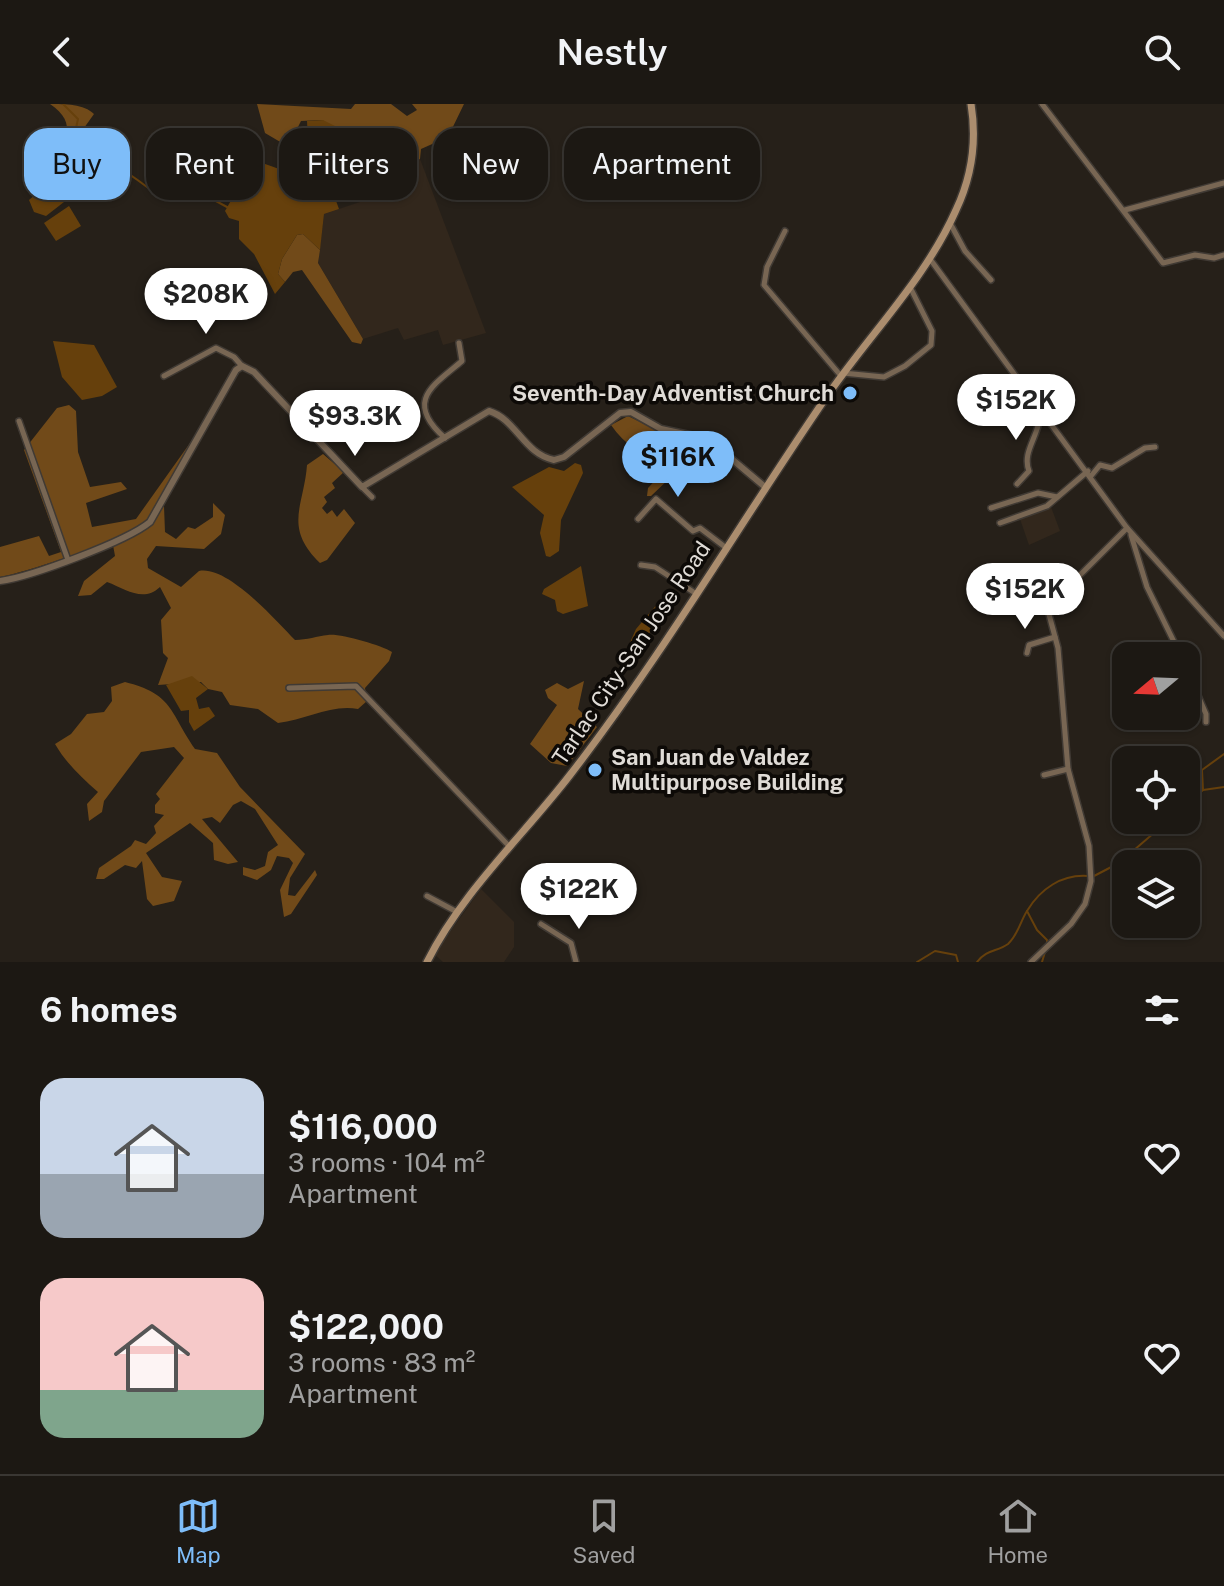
<!DOCTYPE html>
<meta charset="utf-8">
<style>
body{margin:0;font-family:"Public Sans",sans-serif;background:#25211c;color:#f1f3f6;height:100vh;display:flex;flex-direction:column;font-size:30px;white-space:nowrap}
*{box-sizing:border-box;margin:0}
p{font-size:26px;color:#a0a0a0}
.icon{flex:none;width:44px;height:44px;fill:none;stroke:currentColor;stroke-width:2;stroke-linecap:round;stroke-linejoin:round}
.map{position:relative;height:858px;overflow:hidden}
.panel{display:flex;flex-direction:column;background:#1c1813;flex:1}
.panel>*{flex:none}
.guide{position:absolute;left:24px;top:24px;width:800px;height:72px;display:flex;gap:16px}
.needle{width:52px;rotate:251deg}
.fabs{position:absolute;left:1112px;top:538px;display:grid;gap:16px}
.fabs a{display:grid;place-items:center;width:88px;height:88px;border-radius:16px;background:#1c1813;box-shadow:0 2px 6px #0004,0 0 0 2px #3a3733;font-size:40px}
.price{position:absolute;translate:-50% -68px;padding:0 18px;border-radius:28px;background:#fff;color:#222;font-size:26px;line-height:52px;filter:drop-shadow(0 2px 4px #0008)}
.price::after{content:'';position:absolute;left:50%;top:48px;width:24px;height:18px;margin-left:-12px;background:inherit;clip-path:polygon(0 0,100% 0,50% 100%)}
.price.current{background:#7ebdf9;color:#111}
ul{padding:0;list-style:none}
li{display:flex;align-items:center;gap:24px;height:200px;padding:0 40px}
li span{display:grid;place-items:center;flex:none;width:224px;height:160px;border-radius:24px;color:#555}
li>.icon{margin-inline-start:auto}
span .icon{width:96px;height:96px;fill:#fffc;stroke-width:1}
li b{font-size:34px}
h2{display:flex;justify-content:space-between;align-items:center;height:96px;padding:0 40px;font-size:34px}
.tag{padding:0 28px;border-radius:24px;background:#1c1813;box-shadow:0 2px 6px #0004,0 0 0 2px #3a3733;font-size:28px;line-height:72px}
.tag.current{background:#7ebdf9;color:#111}
header{display:flex;justify-content:space-between;align-items:center;height:104px;padding:0 40px;background:#1c1813;font-size:36px;font-weight:600}
.tabs{display:flex;justify-content:space-around;align-items:center;height:112px;border-top:2px solid #3a3733;background:#1c1813;font-size:22px;color:#a0a0a0}
.tabs a{display:grid;justify-items:center;gap:4px}
.tabs .current{color:#7ebdf9}
.map>svg:first-child{display:block}
</style>
<header><svg class="icon" aria-label="back" viewBox="0 0 24 24"><path d="M15 5l-7 7 7 7"/></svg>Nestly<svg class="icon" aria-label="search" viewBox="0 0 24 24"><circle cx="10" cy="10" r="6"/><path d="M15 15l6 6"/></svg></header>
<div class="map">
<svg width="1224" height="858" viewBox="0 0 1224 858">
<rect width="100%" height="100%" fill="#262019"/>
<!-- built -->
<g fill="#32271c">
<polygon points="420,55 486,229 443,241 438,226 404,236 398,224 363,235 318,159 324,110 405,83 399,63"/>
<polygon points="1051,403 1060,427 1029,441 1020,415"/>
<polygon points="481,785 514,818 514,843 504,858 443,858 434,850"/>
</g>
<!-- forest -->
<g fill="#714a19">
<path d="M50,0C65,0 84,0 94,10L84,24C89,42 99,37 112,43L128,63L125,72C107,65 83,59 67,70L60,69C62,38 80,20 50,0Z"/>
<polygon points="257,0 351,5 355,0 391,0 407,12 417,6 412,0 464,0 448,33 421,45 420,55 409,60 407,44 378,36 383,66 367,79 344,79 336,87 318,95 312,92 327,46 334,38 323,16 301,17 290,39 282,39 265,29"/>
<polygon points="473,42 505,53 512,78 486,65 455,69 450,49"/>
<polygon points="303,130 320,146 318,159 363,235 361,240 352,238 302,166 293,168 285,178 278,170 282,155 297,131"/>
<path d="M69,301L76,307L78,348L90,383L121,378L127,385L86,399L92,423L136,415L195,332C182,359 169,399 146,419C125,435 28,468 0,473V443L39,432L49,452L61,448L24,346L57,304Z"/>
<path d="M628,312L679,337L697,336L682,352L669,341L664,343L659,351L672,363L671,373L651,392H647L648,384L662,369C646,351 624,341 611,321Z"/>
<path d="M323,350L344,368L332,379L335,384L324,393L327,398L322,404L327,410L332,406L337,413L344,405L355,419L327,456L320,459C283,423 304,402 307,361Z"/>
<path d="M213,399L225,411L221,430L204,445L156,442L147,455L148,464L181,483L199,467C228,461 277,518 295,536C307,536 317,532 328,531C339,529 381,541 392,548L389,557L365,584L367,597L358,605C331,600 306,616 278,619L258,605L230,601L222,588L208,585L201,578L158,581L168,554L163,549L161,516L171,504L160,483C143,499 126,485 107,478L91,491L78,492L84,477L115,452L113,441L148,424L164,402L165,428L176,435L188,423L195,425L213,413Z"/>
<polygon points="584,577 578,605 597,623 567,662 551,659 530,640 557,601 548,594 545,586 557,579 568,585"/>
<path d="M125,578C173,590 169,607 195,645L217,649L240,683L305,750L290,774L288,791L295,792L315,766L317,771L291,810L284,813L280,786L293,759L289,754L277,752L271,766L257,776L243,771V763L255,766L265,762L268,748L278,741L255,705L241,697L233,701L220,719L212,713L202,715L238,758L228,760L214,756L213,739L190,719L146,749L162,773L182,777L174,797L153,802L147,795L142,757L136,764L125,761L104,775H96L99,764L131,742L135,736L146,740L156,729L154,722L164,711L155,709V701L160,695L156,690L184,654L174,643L141,648L104,697L102,708L89,717L87,700L98,688C81,673 66,659 55,640L71,630L87,610L104,608L112,597L111,583Z"/>
</g>
<!-- water -->
<g fill="#66400c">
<path d="M323,16L335,22C334,39 319,73 313,92L318,95L325,91L335,94L339,105L324,110L320,146L303,130L297,131L282,155L278,170L285,178L275,190L254,150L239,135V117L229,114L225,107L254,56L282,66L286,57L308,38L307,17Z"/>
<polygon points="60,69 64,71 64,98 46,112 34,108 29,96"/>
<polygon points="69,102 81,122 56,137 44,119"/>
<polygon points="53,237 94,241 117,283 102,292 82,296 62,273"/>
<polygon points="575,359 581,361 583,369 561,416 559,447 550,453 546,452 540,429 544,411 512,383 549,363 564,367"/>
<polygon points="581,462 588,502 563,510 557,507 555,496 542,490 544,485"/>
<polygon points="670,485 677,490 636,548 627,545 636,525"/>
<polygon points="192,572 208,585 196,594 199,605 209,603 215,612 194,627 189,618 189,606 181,607 166,581"/>
</g>
<g fill="none" stroke-linecap="round" stroke-linejoin="round">
<!-- stream -->
<g stroke="#66400c" stroke-width="2">
<path d="M63,0L78,15C74,32 72,45 85,57C113,53 138,77 159,92L190,83L227,103"/>
<polyline points="1203,686 1224,683"/>
<polyline points="1186,701 1203,686 1202,666 1224,650"/>
<polyline points="1094,772 1119,759 1169,716"/>
<polyline points="1027,807 1037,826 1047,836 1047,842"/>
<polyline points="917,858 935,847 956,851 958,858"/>
<path d="M977,858C987,845 997,848 1008,840C1018,831 1020,818 1027,807C1040,785 1062,770 1088,772"/>
<polyline points="1042,858 1045,848"/>
</g>
<defs>
<g id="minor">
<polyline points="1042,0 1163,159 1195,151 1214,154 1224,151"/>
<polyline points="1125,106 1224,79"/>
<polyline points="950,119 965,147 991,176"/>
<polyline points="785,127 767,163 764,181 841,272"/>
<polyline points="930,155 1127,424 1073,478 1043,488 1058,544 1068,665 1089,742 1091,777 1085,800 1071,820 1031,858"/>
<polyline points="843,269 884,273 905,262 931,241 932,227 910,183"/>
<polyline points="164,272 216,244 234,253 242,262"/>
<polyline points="19,317 68,456"/>
<path d="M445,334C403,297 434,281 462,257L459,239"/>
<polyline points="1091,372 1100,361 1112,364 1145,344 1155,343"/>
<path d="M1017,380L1029,367C1021,346 1042,331 1040,303"/>
<polyline points="362,383 372,393"/>
<polyline points="991,404 1038,389 1057,393"/>
<polyline points="638,415 656,395 693,427 700,424 725,443"/>
<polyline points="1000,419 1047,402 1088,367"/>
<polyline points="1127,424 1224,532"/>
<polyline points="1131,431 1147,483 1181,552"/>
<polyline points="641,461 655,463 695,489"/>
<polyline points="1038,466 1043,488"/>
<polyline points="1027,549 1029,541 1055,533"/>
<polyline points="1186,564 1206,610 1206,618"/>
<polyline points="289,584 356,582 510,743"/>
<polyline points="1044,671 1068,665"/>
<polyline points="427,792 457,808"/>
<polyline points="541,820 571,839 576,858"/>
</g>
<path id="tertiary" d="M0,477C31,473 127,437 150,418L236,266L242,262L254,268L362,383L489,307C516,315 524,350 554,356L564,353L620,309L631,308L661,325L708,335L765,383"/>
<path id="secondary" d="M427,858C462,788 523,732 570,671C663,551 740,419 825,295C868,232 925,176 956,106C972,72 977,37 971,0"/>
</defs>
<!-- minor casing -->
<use href="#minor" stroke="#403a34" stroke-width="8"/>
<!-- tertiary casing -->
<use href="#tertiary" stroke="#403a34" stroke-width="9"/>
<!-- secondary casing -->
<use href="#secondary" stroke="#403a34" stroke-width="10"/>
<!-- minor -->
<use href="#minor" stroke="#786653" stroke-width="5"/>
<!-- tertiary -->
<use href="#tertiary" stroke="#786653" stroke-width="6"/>
<!-- secondary -->
<use href="#secondary" stroke="#ab8d6e" stroke-width="7"/>
</g>
<!-- markers -->
<g fill="#7ebdf9" stroke="#0d0a07" stroke-width="3">
<circle cx="850" cy="289" r="8"/>
<circle cx="595" cy="666" r="8"/>
</g>
<g text-anchor="middle" dominant-baseline="central" stroke-width="7" stroke-linejoin="round" paint-order="stroke">
<!-- poi labels -->
<g font-size="22" font-weight="bold" fill="#e0dcd7" stroke="#0d0a07" text-anchor="end">
<text x="834" y="289">Seventh-Day Adventist Church</text>
<text x="611" y="653" text-anchor="start">San Juan de Valdez<tspan x="611" dy="25">Multipurpose Building</tspan></text>
</g>
<!-- street labels -->
<g font-size="22" fill="#e0dcd7" stroke="#0d0a07">
<text transform="translate(631 549) rotate(-56)">Tarlac City-San Jose Road</text>
</g>
</g>
</svg>
<div class="fabs">
<a><svg class="needle" viewBox="-14 -14 28 28"><path d="M0-13l5 13h-10z" fill="#e53935"/><path d="M0 13l5-13h-10z" fill="#a0a0a0"/></svg></a>
<a><svg class="icon" aria-label="locate" viewBox="0 0 24 24"><circle cx="12" cy="12" r="6"/><path d="M12 2v4M12 18v4M2 12h4M18 12h4"/></svg></a>
<a><svg class="icon" aria-label="layers" viewBox="0 0 24 24"><path d="M12 4l9 5-9 5-9-5zM3 14l9 5 9-5"/></svg></a>
</div>
<b class="price" style="left:206px;top:232px">$208K</b>
<b class="price" style="left:1016px;top:338px">$152K</b>
<b class="price" style="left:355px;top:354px">$93.3K</b>
<b class="price current" style="left:678px;top:395px">$116K</b>
<b class="price" style="left:1025px;top:527px">$152K</b>
<b class="price" style="left:579px;top:827px">$122K</b>
<div class="guide">
<a class="tag current">Buy</a>
<a class="tag">Rent</a>
<a class="tag">Filters</a>
<a class="tag">New</a>
<a class="tag">Apartment</a>
</div>
</div>
<section class="panel">
<h2>6 homes<svg class="icon" aria-label="filters" viewBox="0 0 24 24"><path d="M4 7h16M4 17h16"/><circle cx="9" cy="7" r="2"/><circle cx="15" cy="17" r="2"/></svg></h2>
<ul>
<li><span style="background:linear-gradient(#c9d6e8 60%,#9aa5b1 0)"><svg class="icon" aria-label="home" viewBox="0 0 24 24"><path d="M3 11l9-7 9 7M6 9v11h12V9"/></svg></span><div><b>$116,000</b><p>3 rooms · 104 m²</p><p>Apartment</p></div><svg class="icon" aria-label="heart" viewBox="0 0 24 24"><path d="M12 20l-8-8c-3-5 5-10 8-4 3-6 11-1 8 4z"/></svg></li>
<li><span style="background:linear-gradient(#f6c9c9 70%,#7fa58c 0)"><svg class="icon" aria-label="home" viewBox="0 0 24 24"><path d="M3 11l9-7 9 7M6 9v11h12V9"/></svg></span><div><b>$122,000</b><p>3 rooms · 83 m²</p><p>Apartment</p></div><svg class="icon" aria-label="heart" viewBox="0 0 24 24"><path d="M12 20l-8-8c-3-5 5-10 8-4 3-6 11-1 8 4z"/></svg></li>
</ul>
</section>
<nav class="tabs">
<a class="current"><svg class="icon" aria-label="map" viewBox="0 0 24 24"><path d="M3 6l6-2 6 2 6-2v14l-6 2-6-2-6 2zM9 4v14M15 6v14"/></svg>Map</a>
<a><svg class="icon" aria-label="saved" viewBox="0 0 24 24"><path d="M7 4h10v16l-5-4-5 4z"/></svg>Saved</a>
<a><svg class="icon" aria-label="home" viewBox="0 0 24 24"><path d="M3 11l9-7 9 7M6 9v11h12V9"/></svg>Home</a>
</nav>
